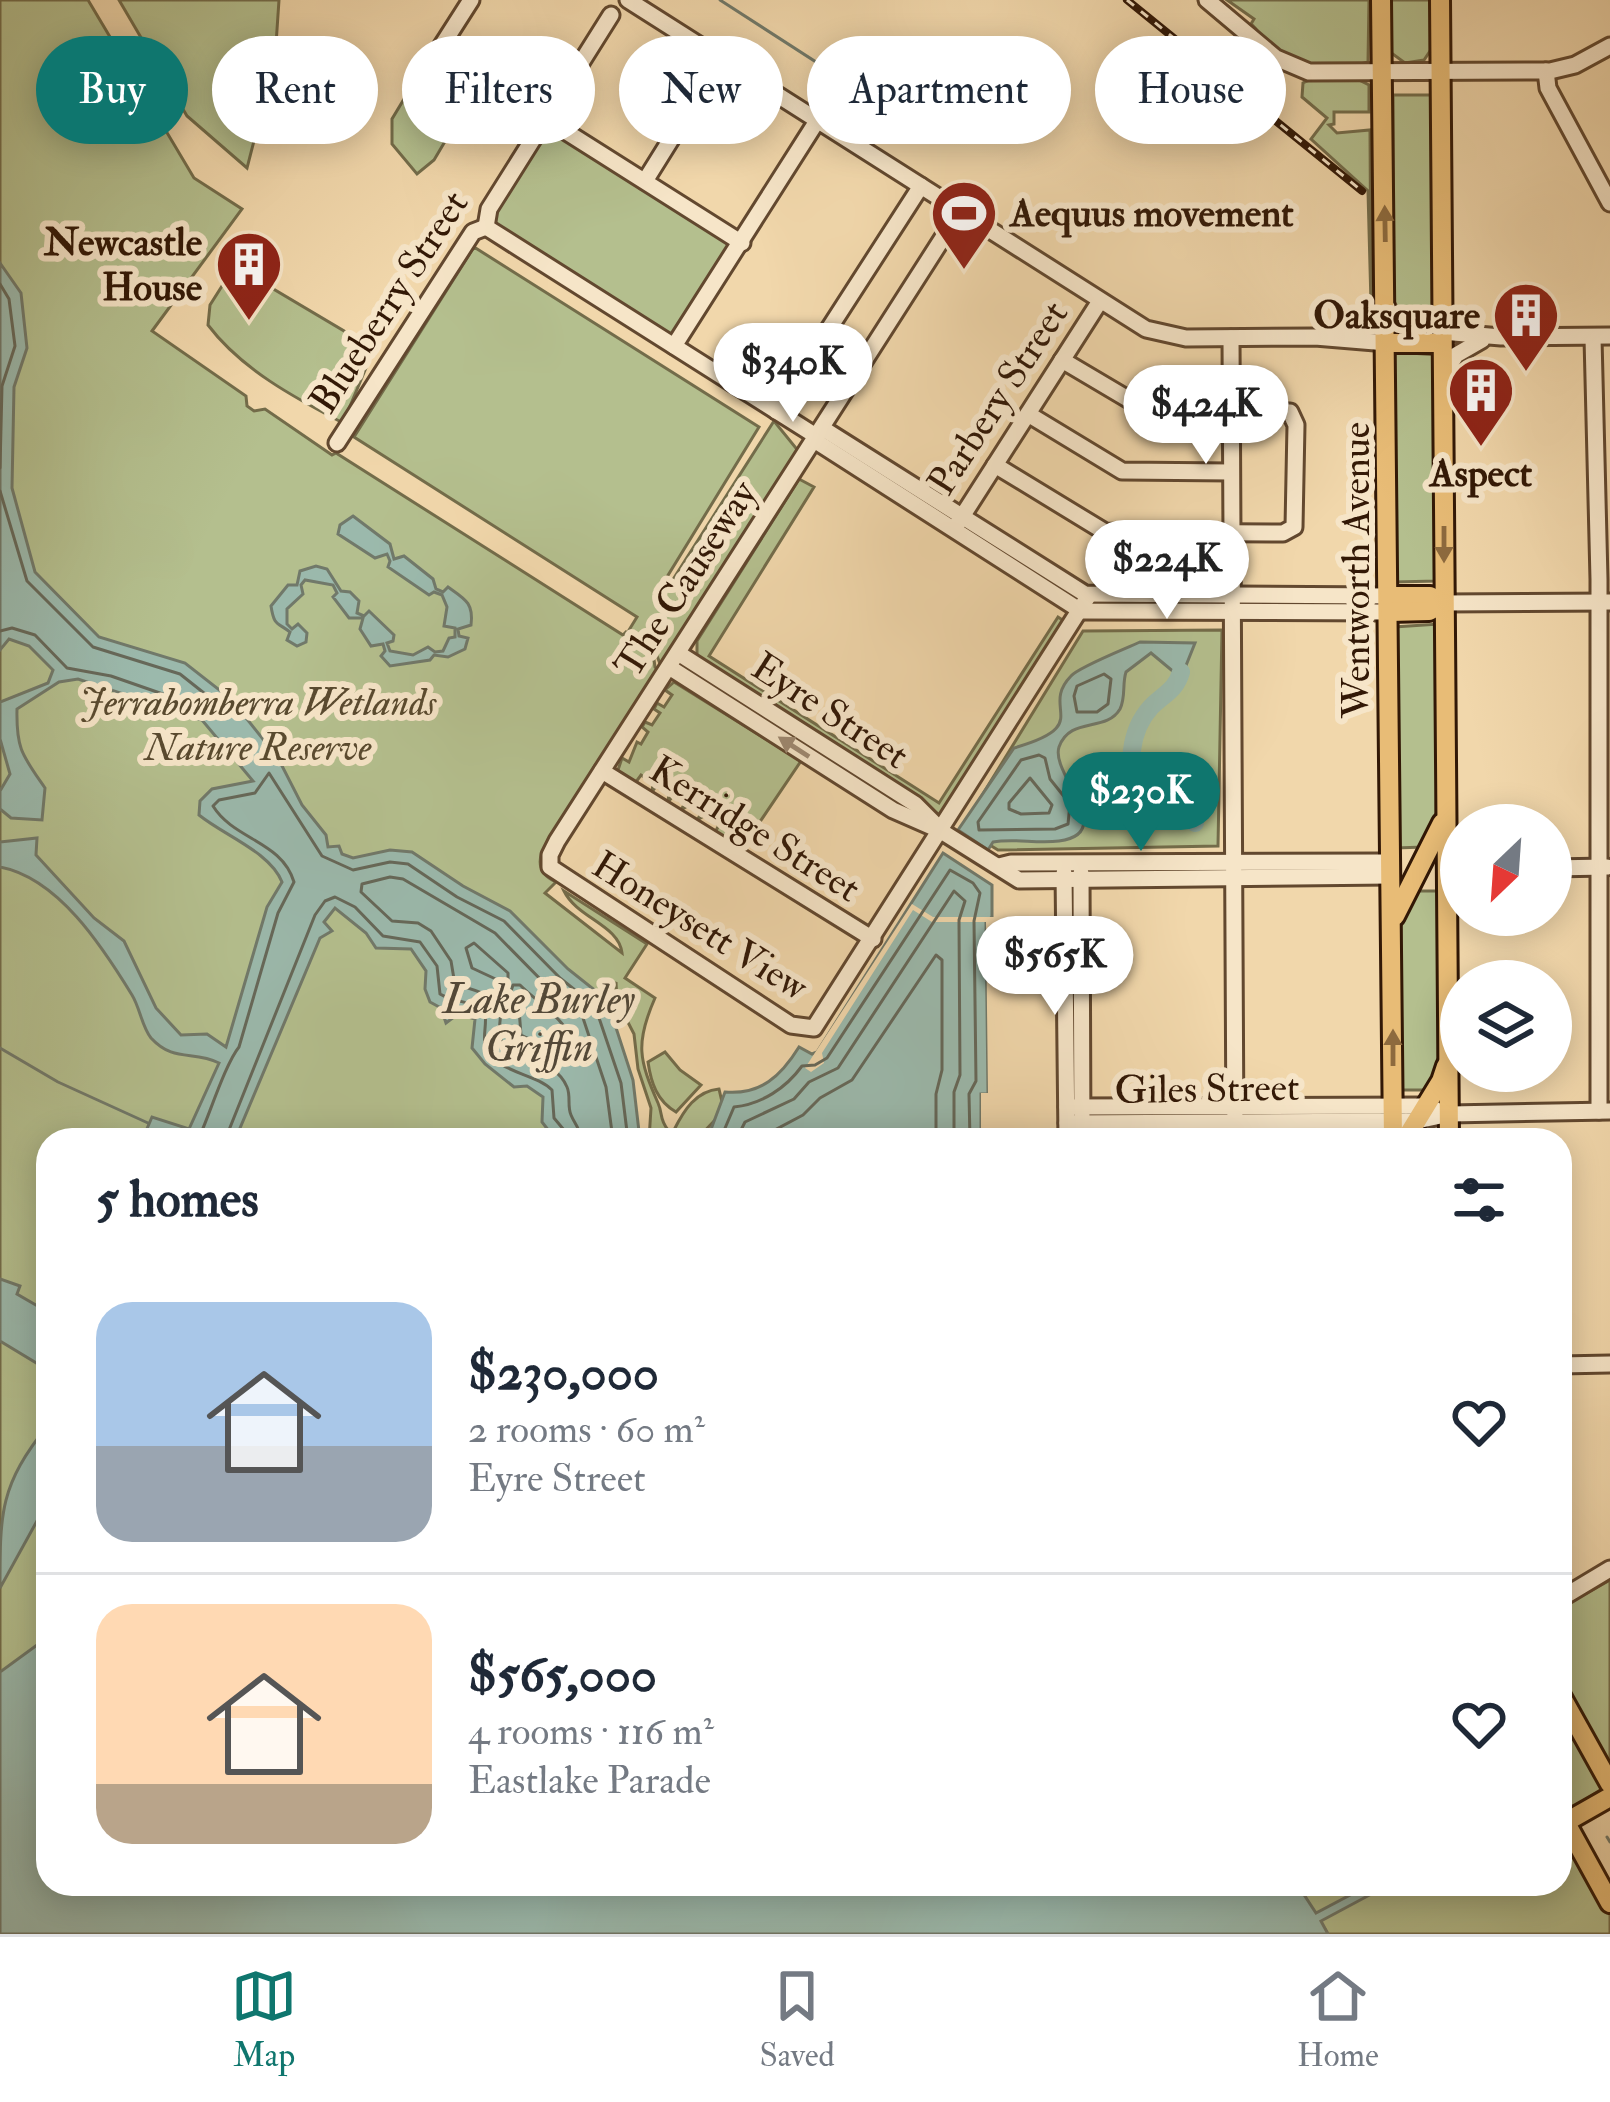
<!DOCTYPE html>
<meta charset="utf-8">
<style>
body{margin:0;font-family:"IM FELL Double Pica",serif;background:#f2f2f3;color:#1f2937;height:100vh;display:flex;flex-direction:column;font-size:45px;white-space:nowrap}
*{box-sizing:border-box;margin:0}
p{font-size:39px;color:#747a83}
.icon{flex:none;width:66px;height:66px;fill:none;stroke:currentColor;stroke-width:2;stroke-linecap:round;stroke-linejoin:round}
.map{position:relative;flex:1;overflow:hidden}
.panel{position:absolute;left:36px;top:1128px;width:1536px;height:768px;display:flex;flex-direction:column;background:#fff;border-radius:36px;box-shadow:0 6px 30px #0003}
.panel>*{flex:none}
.banner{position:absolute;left:36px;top:36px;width:1539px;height:108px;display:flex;gap:24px}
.needle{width:78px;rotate:205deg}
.fabs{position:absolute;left:1440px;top:804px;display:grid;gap:24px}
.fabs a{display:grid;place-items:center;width:132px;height:132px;border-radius:50%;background:#fff;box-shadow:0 6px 30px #0003;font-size:60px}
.price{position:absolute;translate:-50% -102px;padding:0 27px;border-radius:42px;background:#fff;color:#222;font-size:39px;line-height:78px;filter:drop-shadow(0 3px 6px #0008)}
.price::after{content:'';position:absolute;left:50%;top:72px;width:36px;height:27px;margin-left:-18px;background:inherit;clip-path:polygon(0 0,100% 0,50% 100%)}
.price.active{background:#0f766e;color:#fff}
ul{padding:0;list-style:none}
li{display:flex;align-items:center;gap:36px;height:300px;padding:0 60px}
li+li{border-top:3px solid #e0e1e3}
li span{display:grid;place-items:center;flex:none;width:336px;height:240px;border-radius:36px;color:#555}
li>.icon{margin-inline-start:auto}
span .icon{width:144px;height:144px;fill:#fffc;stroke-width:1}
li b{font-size:51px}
h2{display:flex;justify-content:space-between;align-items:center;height:144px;padding:0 60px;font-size:51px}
.tag{padding:0 42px;border-radius:54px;background:#fff;box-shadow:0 6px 30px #0003;font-size:42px;line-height:108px}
.tag.active{background:#0f766e;color:#fff}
.dock{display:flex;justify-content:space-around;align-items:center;height:168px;border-top:3px solid #e0e1e3;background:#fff;font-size:33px;color:#747a83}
.dock a{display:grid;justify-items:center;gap:6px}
.dock .active{color:#0f766e}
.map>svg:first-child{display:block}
</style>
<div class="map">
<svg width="1610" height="1934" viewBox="0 0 1610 1934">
<rect width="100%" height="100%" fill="#f1d7ab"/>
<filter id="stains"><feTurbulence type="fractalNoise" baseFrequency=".00167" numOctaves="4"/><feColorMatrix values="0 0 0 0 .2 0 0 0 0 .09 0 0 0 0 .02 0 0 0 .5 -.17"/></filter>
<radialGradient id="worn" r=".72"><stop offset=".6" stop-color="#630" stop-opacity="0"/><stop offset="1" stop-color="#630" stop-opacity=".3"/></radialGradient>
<!-- green -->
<g fill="#b4bf8e" stroke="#736c4a" stroke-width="3">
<path d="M0,0H88L194,178L242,209L152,331L246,396L247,406L254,411L265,409L332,455L336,453L623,635L626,632L653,652L655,667L660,672L542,852C537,866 543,876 556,882L545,893L622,953C619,925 577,918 564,891L647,944L625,978L655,998C635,1043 639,1060 658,1103C663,1114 659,1119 668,1130L664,1140H649L651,1108L638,1069L634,1034L617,1001L616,982L606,1009L636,1140H48V1704L0,1753Z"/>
<polygon points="119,0 279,0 275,59 247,168 187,116"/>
<path d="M1227,0H1369L1368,62C1337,72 1297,67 1271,46C1263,40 1259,31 1251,24L1254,19Z"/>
<polygon points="1386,0 1434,0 1434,45 1424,60 1405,63 1390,52"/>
<polygon points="433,51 479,84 434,160 417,174 392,144 392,119"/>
<polygon points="1311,79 1359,80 1369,85 1369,112 1334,112 1334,124 1329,125 1337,133 1370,130 1371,304 1368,191 1311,139 1327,118 1302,97 1303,83"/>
<polygon points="1393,95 1434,95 1437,280 1433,321 1417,324 1433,326 1393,325"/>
<polygon points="547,128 731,243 676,334 666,333 494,223 492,214"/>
<polygon points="474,247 759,427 659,590 665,592 774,421 800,453 662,669 654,648 629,630 637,617 354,437"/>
<path d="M243,271L344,331L368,363L343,423C295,398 241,369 208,325L210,305L229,275Z"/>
<polygon points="1397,352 1437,355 1437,581 1394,582 1393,354"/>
<polygon points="799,479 814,487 709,656 939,803 1058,617 1067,623 941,816 913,797 913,794 876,770 872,772 836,744 833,746 808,730 808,727 697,657 697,641"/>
<polygon points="1439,624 1436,821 1424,847 1396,848 1394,627"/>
<polygon points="1222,630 1218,846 998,850 962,828 1083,631"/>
<polygon points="674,682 801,761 749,838 744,836 735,850 713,836 719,825 704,816 697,820 701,814 689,805 681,810 685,803 673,796 668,802 669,793 657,785 652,792 653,783 641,775 633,786 617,773 622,758 629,762 637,742 641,744 648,732 642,727 645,722 652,725 660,713 654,709 657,703 664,707 672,695 665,690"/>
<polygon points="1412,891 1442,891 1438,1066 1430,1090 1399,1090 1401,924"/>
<path d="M665,1052L680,1070L701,1085L676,1112C657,1101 651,1083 648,1062Z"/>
<path d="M719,1089L722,1102L716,1119L696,1140L677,1135L674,1130C684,1110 696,1091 719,1089Z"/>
<polygon points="1610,1580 1610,1767 1560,1678 1560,1608"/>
<polygon points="1560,1713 1602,1789 1569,1810 1560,1800"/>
<polygon points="1560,1824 1610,1915 1610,1934 1328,1934 1297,1884 1560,1884"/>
</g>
<!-- water -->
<g fill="#9bb9ac" stroke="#71796a" stroke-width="3">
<path d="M0,263L21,293L27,348L14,387L12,488L35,572L99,637L185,663L231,699L278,758L302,805L326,835L328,847L339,846L342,854L353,858L390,850L412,852L463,886L510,911L568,969L607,1000L633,1080L640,1140H563L561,1136L552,1135L542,1122L543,1097L527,1086L514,1087L485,1064L472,1048L475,1019L458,1014L446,1023L441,1008L430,1002L425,989L426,971L411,949L376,948L366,933L335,908L324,922L332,931L320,938L235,1140H166L146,1131L152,1117L189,1129L219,1063C193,1050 174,1063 151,1038C142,1027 140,1008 132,995C102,946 58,878 0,867V842L37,838L36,855L94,918L124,941L156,1008L181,1035L207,1034L226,1047L267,907L282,882C270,852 225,836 199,815L200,801L212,789L253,781L202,720L78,679L59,682L17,709C16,750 23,756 45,788L42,820L11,818L0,809V791L10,774L0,739V702L48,683L53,670L29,646L9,639L0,650Z"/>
<path d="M353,516L390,544L394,559L404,556L433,579L436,589L443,592L448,587C465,599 474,603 471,625L458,629L459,636L468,638L465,649L448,657L434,655L430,660L390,666L381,656L385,651L383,644L371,646L360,629L363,618H349L333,597L337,593L333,585L305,580L301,585L303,594L287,609V624L292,629L298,624L307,633L306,642L297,646L287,640L290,632C277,622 274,626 271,606L288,585H297L300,571L316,566L327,569L341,591L350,592L359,601L357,613L364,616L369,611L394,635L393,641L387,643L390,651L413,655L428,647L435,652L443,651L449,638L455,637V628L444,626L447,607L442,595L434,592L429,595L388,567L390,561L387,554L375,558L338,534L340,525Z"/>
<path d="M1140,642L1195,643L1181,678L1151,653L1126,672C1122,684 1126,697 1120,709C1106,733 1070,716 1059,747C1050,774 1119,833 1059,841C1037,844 1014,838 993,842L988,850L958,830L1014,748C1095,725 1039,709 1071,676C1079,667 1125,649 1140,642Z"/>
<path d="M943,853L992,885V917L986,922L988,1094H981V1137L988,1140H707L725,1092C761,1095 781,1076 799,1047L812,1054L817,1052Z"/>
<polygon points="0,1279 20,1286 17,1294 48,1312 48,1370 0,1341"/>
<path d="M48,1425V1501L0,1588C0,1511 0,1485 48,1425Z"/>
<polygon points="48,1637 48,1884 1297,1884 1316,1913 1371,1884 1390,1884 1321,1921 1328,1934 0,1934 0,1672"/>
</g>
<!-- pier -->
<polygon fill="#f1d7ab" points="912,904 933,917 995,917 994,1094 987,1100 987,1132 994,1140 981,1138 981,1093 988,1093 986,922 932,922 913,910 822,1053 824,1063 811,1072 805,1068"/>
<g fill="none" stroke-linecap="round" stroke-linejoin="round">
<!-- shore -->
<g stroke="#666859" stroke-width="3">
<polyline points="0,284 9,299 15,346 2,386 0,468"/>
<polyline points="0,491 27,581 93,647 180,674 209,697 211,704 203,708 111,676 67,668 35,635 12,628 0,631"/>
<polygon points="1104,674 1111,679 1108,704 1097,712 1077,712 1074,696 1077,686"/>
<polygon points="1039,755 1045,758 1050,779 1070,804 1068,824 1055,829 979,830 978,822 1021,760"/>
<polygon points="1030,778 1052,805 1049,813 1021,814 1009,809 1009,803"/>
<polygon points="474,943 508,973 508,981 502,982 472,968 466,948"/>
<path d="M513,985H520C542,1007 575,1023 573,1056L567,1057L521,1035L519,1009L511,991Z"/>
<path d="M193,1140L201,1133C211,1110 226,1063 239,1047L278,913L294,882C282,841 234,840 213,806L219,800L255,793L269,773L322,856L353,870L390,862L408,864L457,897L504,921L560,978L595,1006L621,1083L628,1140"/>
<path d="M225,1140L315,915L325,901L335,897L355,907L383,936L420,942L437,966L440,994C455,1003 472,1000 485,1013C487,1023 483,1035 485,1044C493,1073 534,1072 552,1090L554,1118L564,1130L565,1140"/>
<path d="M580,1140C580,1127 575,1125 571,1115C567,1106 571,1096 567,1087C555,1059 525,1065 506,1047C484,1025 530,1001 455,985L451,961L431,931L418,923L392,921L361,892L362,884L390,877L403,879L495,933L550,989L582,1015L606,1087L613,1140"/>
<path d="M720,1140L734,1107C762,1104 786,1088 802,1066L815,1065L827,1058L950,870L973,883L980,893L974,921L976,1081L969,1094L970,1140"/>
<polyline points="736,1140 745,1122 794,1099 809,1082 838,1068 954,891 965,901 959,920 960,1075 954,1092 954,1140"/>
<polyline points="756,1140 803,1115 820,1098 852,1080 936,955 942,960 942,1070 936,1094 936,1140"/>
</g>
<!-- stream -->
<g stroke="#71796a" stroke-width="3">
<polyline points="720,0 909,122"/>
<polyline points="0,1048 58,1082 148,1123"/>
<polyline points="1607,1837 1610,1842"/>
</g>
<!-- river -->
<path stroke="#9bb9ac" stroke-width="18" d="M1181,672C1176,690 1164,694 1151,707C1140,719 1134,734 1132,750C1128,790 1166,804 1195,823"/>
<defs>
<g id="minor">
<polyline points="628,0 1146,329 1186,338 1315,337 1387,343"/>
<polyline points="1207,0 1276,58 1309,72 1550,71 1575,65 1610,46"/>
<polyline points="441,47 471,0"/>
<polyline points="1546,71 1548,88 1610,203"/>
<polyline points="546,119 742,243"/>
<polyline points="645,181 721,59"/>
<polyline points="960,211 557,841 550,855 550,867 791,1025 814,1028 1089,595"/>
<polyline points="486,227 816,436"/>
<polyline points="486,227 489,209 611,15"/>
<polyline points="1442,332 1501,337 1610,336"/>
<polyline points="1323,335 1372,320 1387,307"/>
<polyline points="1231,338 1235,1140"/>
<polyline points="1593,338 1599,579 1599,1111"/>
<polyline points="674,346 817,121"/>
<polyline points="1443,376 1456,355 1482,340"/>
<polyline points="776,411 921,186"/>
<polyline points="1028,414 1122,471 1231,472"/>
<polyline points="822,428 1085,594 1389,596"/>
<polyline points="814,440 1081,611 1390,612"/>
<polyline points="337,443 473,232 486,227"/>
<polyline points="995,465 1105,532 1283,533 1294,527 1296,425 1290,412 1143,408 1062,360"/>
<polyline points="956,526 1100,301"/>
<polyline points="1444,603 1610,602"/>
<polyline points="678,653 915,804 939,828"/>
<polyline points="669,667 893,810 941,831 1019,880 1390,876"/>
<polyline points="602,771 873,939"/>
<polyline points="999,866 1011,863 1390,862"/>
<polyline points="1551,868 1607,867"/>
<polyline points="1064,873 1067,1140"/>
<polyline points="1081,873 1082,1140"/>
<polyline points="1067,1107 1426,1106 1435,1109"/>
<polyline points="1067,1123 1417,1121 1450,1114 1610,1111"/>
<polyline points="1560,1365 1610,1364"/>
<polyline points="1560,1599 1610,1569"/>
</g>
<g id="major">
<polyline points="1381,0 1393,1140"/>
<polyline points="1440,0 1449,1140"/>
<polyline points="1387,343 1442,343"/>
<polyline points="1389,596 1430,596 1444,603"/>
<polyline points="1390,612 1429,611 1444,603"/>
<polyline points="1395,916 1442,823"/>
<polyline points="1405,1140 1441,1081 1446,1066"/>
<polyline points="1560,1694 1610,1784"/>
<polyline points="1560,1812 1610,1903"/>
<polyline points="1566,1822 1610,1797"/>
</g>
</defs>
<!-- minor casing -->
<use href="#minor" stroke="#62482f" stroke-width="21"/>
<!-- major casing -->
<use href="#major" stroke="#321806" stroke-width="24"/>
<!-- minor -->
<use href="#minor" stroke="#f6e5c8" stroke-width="15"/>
<!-- major -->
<use href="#major" stroke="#e8bc76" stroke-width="18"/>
<defs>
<polyline id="rail" points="1127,0 1362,191"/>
</defs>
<!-- rail casing -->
<use href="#rail" stroke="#321806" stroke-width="8"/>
<!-- rail -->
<use href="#rail" stroke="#f6e5c8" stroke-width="3" stroke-dasharray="9" stroke-linecap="butt"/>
</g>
<!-- one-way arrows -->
<defs><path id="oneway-solid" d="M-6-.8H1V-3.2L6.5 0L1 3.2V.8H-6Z" transform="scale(3)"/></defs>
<g fill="#8d6a3e">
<use href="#oneway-solid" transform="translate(1385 224) rotate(-91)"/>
<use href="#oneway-solid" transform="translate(1444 544) rotate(90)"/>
<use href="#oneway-solid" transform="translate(1393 1048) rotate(-90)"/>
</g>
<use fill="#9e8971" href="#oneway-solid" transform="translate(794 747) rotate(-147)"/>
<!-- icons -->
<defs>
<symbol id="stadium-pin" viewBox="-11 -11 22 30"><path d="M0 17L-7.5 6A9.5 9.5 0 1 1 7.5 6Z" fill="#8f2418" stroke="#f6e5c8"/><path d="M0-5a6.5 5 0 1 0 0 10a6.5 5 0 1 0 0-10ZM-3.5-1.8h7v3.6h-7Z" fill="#fff"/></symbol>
<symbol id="building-pin" viewBox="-11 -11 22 30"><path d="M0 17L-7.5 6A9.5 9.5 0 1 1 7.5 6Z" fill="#8f2418" stroke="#f6e5c8"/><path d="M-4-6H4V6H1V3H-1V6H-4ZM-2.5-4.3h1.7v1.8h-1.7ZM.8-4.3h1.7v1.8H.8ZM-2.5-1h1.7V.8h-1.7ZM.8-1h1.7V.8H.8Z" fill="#fff"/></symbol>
</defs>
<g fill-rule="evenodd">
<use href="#stadium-pin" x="926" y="175" width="76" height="104"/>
<use href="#building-pin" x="211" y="226" width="76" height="104"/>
<use href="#building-pin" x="1488" y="277" width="76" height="104"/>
<use href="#building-pin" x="1443" y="352" width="76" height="104"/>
</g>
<g text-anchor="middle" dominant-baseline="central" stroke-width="12" stroke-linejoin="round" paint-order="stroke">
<!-- poi labels -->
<g font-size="39" font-weight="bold" fill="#321806" stroke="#f6e5c8" text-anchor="end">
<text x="1010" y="213" text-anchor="start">Aequus movement</text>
<text x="202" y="242">Newcastle<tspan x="202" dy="45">House</tspan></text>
<text x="1480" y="315">Oaksquare</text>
<text x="1481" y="473" text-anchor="middle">Aspect</text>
</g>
<!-- street labels -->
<g font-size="39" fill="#321806" stroke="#f6e5c8">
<text transform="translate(389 302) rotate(-57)">Blueberry Street</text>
<text transform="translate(998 398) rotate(-57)">Parbery Street</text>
<text transform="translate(1356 570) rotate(-90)">Wentworth Avenue</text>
<text transform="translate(686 579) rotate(-57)">The Causeway</text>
<text transform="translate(830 711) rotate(33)">Eyre Street</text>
<text transform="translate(755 829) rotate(32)">Kerridge Street</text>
<text transform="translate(700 926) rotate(32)">Honeysett View</text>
<text transform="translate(1207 1089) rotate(-1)">Giles Street</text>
</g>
<!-- park labels -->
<g font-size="39" font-style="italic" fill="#594a2f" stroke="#f6e5c8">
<text x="258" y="702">Jerrabomberra Wetlands<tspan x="258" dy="45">Nature Reserve</tspan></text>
</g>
<!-- water labels -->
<g font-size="42" font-style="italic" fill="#524838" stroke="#f6e5c8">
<text x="539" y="1000">Lake Burley<tspan x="539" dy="48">Griffin</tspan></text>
</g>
</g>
<rect width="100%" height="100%" filter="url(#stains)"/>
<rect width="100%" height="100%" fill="url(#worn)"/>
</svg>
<div class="fabs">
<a><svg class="needle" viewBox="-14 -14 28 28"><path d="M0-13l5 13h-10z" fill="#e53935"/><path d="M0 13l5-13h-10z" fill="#747a83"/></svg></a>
<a><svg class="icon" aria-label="layers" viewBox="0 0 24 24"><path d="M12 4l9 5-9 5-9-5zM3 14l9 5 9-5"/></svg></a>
</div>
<b class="price" style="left:793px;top:425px">$340K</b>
<b class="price" style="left:1206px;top:467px">$424K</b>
<b class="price" style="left:1167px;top:622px">$224K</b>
<b class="price active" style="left:1141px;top:854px">$230K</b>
<b class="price" style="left:1055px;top:1018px">$565K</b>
<div class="banner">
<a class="tag active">Buy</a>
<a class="tag">Rent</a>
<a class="tag">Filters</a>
<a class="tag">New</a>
<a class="tag">Apartment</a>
<a class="tag">House</a>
</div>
<section class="panel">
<h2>5 homes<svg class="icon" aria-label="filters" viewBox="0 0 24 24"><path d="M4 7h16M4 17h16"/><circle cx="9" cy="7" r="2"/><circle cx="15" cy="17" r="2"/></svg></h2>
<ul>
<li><span style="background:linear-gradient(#a9c7e8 60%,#9aa5b1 0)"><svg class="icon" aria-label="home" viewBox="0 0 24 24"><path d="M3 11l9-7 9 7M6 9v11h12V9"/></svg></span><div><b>$230,000</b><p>2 rooms · 60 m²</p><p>Eyre Street</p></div><svg class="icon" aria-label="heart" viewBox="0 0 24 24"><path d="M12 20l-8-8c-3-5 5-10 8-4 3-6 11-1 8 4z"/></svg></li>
<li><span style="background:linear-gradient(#ffd9b3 75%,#b9a48a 0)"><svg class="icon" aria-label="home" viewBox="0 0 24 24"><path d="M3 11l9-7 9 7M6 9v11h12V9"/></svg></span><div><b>$565,000</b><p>4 rooms · 116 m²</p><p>Eastlake Parade</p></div><svg class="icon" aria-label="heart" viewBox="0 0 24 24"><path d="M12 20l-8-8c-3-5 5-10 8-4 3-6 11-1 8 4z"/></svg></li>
</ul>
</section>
</div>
<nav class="dock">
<a class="active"><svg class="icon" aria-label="map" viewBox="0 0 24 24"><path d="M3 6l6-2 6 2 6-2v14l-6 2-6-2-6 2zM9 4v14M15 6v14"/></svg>Map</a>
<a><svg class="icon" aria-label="saved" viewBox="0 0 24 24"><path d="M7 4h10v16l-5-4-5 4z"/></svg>Saved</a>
<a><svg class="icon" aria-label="home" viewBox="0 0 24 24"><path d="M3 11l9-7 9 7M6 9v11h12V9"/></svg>Home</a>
</nav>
